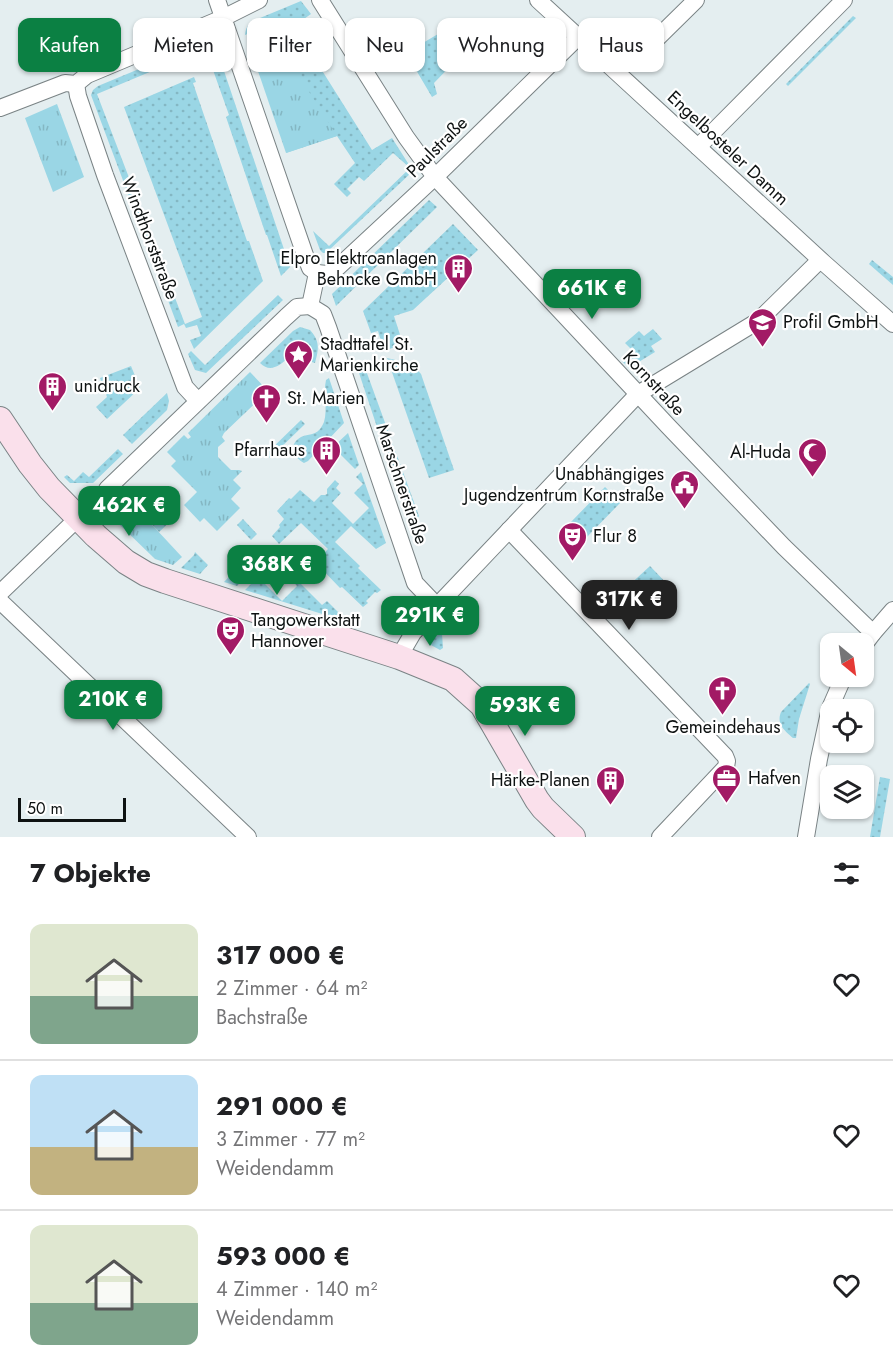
<!DOCTYPE html>
<html lang="de">
<meta charset="utf-8">
<style>
body{margin:0;font-family:Jost,sans-serif;background:#f6f6f6;color:#202124;height:100vh;display:flex;flex-direction:column;font-size:22px;white-space:nowrap}
*{box-sizing:border-box;margin:0}
p{font-size:20px;color:#757577}
.icon{flex:none;width:33px;height:33px;fill:none;stroke:currentColor;stroke-width:2;stroke-linecap:round;stroke-linejoin:round}
.map{position:relative;height:837px;overflow:hidden}
.drawer{display:flex;flex-direction:column;background:#fff;flex:1}
.drawer>*{flex:none}
.banner{position:absolute;left:18px;top:18px;width:858px;height:54px;display:flex;gap:12px}
.needle{width:39px;rotate:151deg}
.fabs{position:absolute;left:820px;top:633px;display:grid;gap:12px}
.fabs a{display:grid;place-items:center;width:54px;height:54px;border-radius:12px;background:#fff;box-shadow:0 2px 4px #0004;font-size:30px}
.scale{position:absolute;left:18px;bottom:15px;width:108px;box-sizing:border-box;padding-left:6px;border:3px solid #0e1212;border-top:0;font-size:16px;line-height:21px;white-space:nowrap;color:#0e1212;-webkit-text-stroke:4px #fff;paint-order:stroke}
.price{position:absolute;translate:-50% -51px;padding:0 14px;border-radius:12px;background:#0b8043;color:#fff;font-size:20px;line-height:39px;filter:drop-shadow(0 2px 3px #0008)}
.price::after{content:'';position:absolute;left:50%;top:36px;width:18px;height:14px;margin-left:-9px;background:inherit;clip-path:polygon(0 0,100% 0,50% 100%)}
.price.current{background:#222;color:#fff}
ul{padding:0;list-style:none}
li{display:flex;align-items:center;gap:18px;height:150px;padding:0 30px}
li+li{border-top:2px solid #e0e0e0}
li span{display:grid;place-items:center;flex:none;width:168px;height:120px;border-radius:12px;color:#555}
li>.icon{margin-inline-start:auto}
span .icon{width:72px;height:72px;fill:#fffc;stroke-width:1}
li b{font-size:26px}
h2{display:flex;justify-content:space-between;align-items:center;height:72px;padding:0 30px;font-size:26px}
.pill{padding:0 21px;border-radius:12px;background:#fff;box-shadow:0 2px 4px #0004;font-size:21px;line-height:54px}
.pill.current{background:#0b8043;color:#fff}
.map>svg:first-child{display:block}
</style>
<div class="map">
<svg width="893" height="837" viewBox="0 0 893 837">
<defs>
<pattern id="grass-dots" width="8" height="8" patternUnits="userSpaceOnUse" patternTransform="scale(1.5)"><rect width="8" height="8" fill="#9ad6e5"/><path d="M2 2h.1M6 6h.1" fill="none" stroke="#84b7c3" stroke-width="1.8" stroke-linecap="round"/></pattern>
<pattern id="park-tufts" width="24" height="20" patternUnits="userSpaceOnUse" patternTransform="scale(1.5)"><rect width="24" height="20" fill="#9ad6e5"/><path d="M3 7l-1-3M5 7V3M7 7l1-3M15 17l-1-3M17 17v-4M19 17l1-3" fill="none" stroke="#84b7c3"/></pattern>
</defs>
<rect width="100%" height="100%" fill="#e4eef0"/>
<!-- grass -->
<g fill="url(#grass-dots)">
<path d="M301,1L311,14L294,26L372,150L392,138L413,171L326,253H323L320,250L313,231L329,246L410,168L393,153L364,181L359,177L347,189L351,193L347,197L334,184L355,163L337,136L286,153L291,147L258,71L289,60L298,51L284,19L245,35C246,28 247,25 253,21Z"/>
<polygon points="853,16 856,18 788,86 786,84"/>
<polygon points="438,34 449,43 457,35 469,47 434,83 437,94 432,97 406,53"/>
<polygon points="209,40 213,41 222,65 290,267 281,276 267,235 266,235 226,117 229,115 213,70 220,67 212,46 97,94 185,324 202,317 124,107 194,77 196,82 193,83 247,241 249,241 263,281 194,349 190,340 201,336 197,325 186,328 184,324 178,327 91,95 93,90 98,86"/>
<polygon points="429,200 437,207 336,306 332,294"/>
<polygon points="453,224 478,250 413,310 394,316 403,344 384,351 378,331 371,333 363,311"/>
<polygon points="872,260 893,277 893,285 869,264"/>
<polygon points="278,295 283,300 206,373 195,370 188,354 191,351 205,365"/>
<path d="M300,327L310,330C320,341 319,349 315,363L305,360L297,349L293,346L287,347L285,354L288,358C279,366 270,373 260,363L293,331Z"/>
<polygon points="653,329 662,339 651,346 655,352 629,368 622,361 633,351 625,343 639,331 644,336"/>
<polygon points="387,358 412,364 421,374 454,470 429,478"/>
<polygon points="364,365 419,516 410,526 357,367"/>
<polygon points="131,366 140,388 107,419 96,407 107,397 100,378"/>
<path d="M329,378L344,423L308,461L304,463C293,457 288,444 301,437C305,435 310,435 315,433C319,431 322,427 324,422C328,409 323,393 326,380Z"/>
<polygon points="167,393 169,401 167,410 132,444 123,435"/>
<polygon points="301,420 305,424 270,458 266,454"/>
<polygon points="348,433 359,465 355,469 333,447"/>
<polygon points="118,449 123,454 93,483 70,483 64,477 67,475 74,481 83,472 89,477"/>
<polygon points="361,472 386,543 376,549 351,526 335,542 360,566 358,568 381,590 377,593 375,592 366,601 368,603 363,607 342,587 340,588 315,562 328,549 301,523 279,544 272,536 280,527 279,525 284,519 277,511 289,498 291,499 300,490 314,502 321,495 325,495 327,494 327,489 335,480 339,484 336,488 341,493 332,503 353,524 369,508 354,493 363,484 356,477"/>
<polygon points="605,487 621,502 586,538 570,523"/>
<polygon points="154,501 172,520 159,532 141,513"/>
<polygon points="243,519 257,534 251,540 237,525"/>
<polygon points="287,550 293,551 309,567 297,580 322,605 327,601 348,622 245,590 258,577 282,601 297,586 273,561 284,551"/>
<polygon points="195,552 208,565 200,574 181,568 194,555"/>
<polygon points="244,561 253,570 237,586 224,582"/>
<polygon points="650,566 671,588 645,611 625,589"/>
<polygon points="440,632 442,634 443,648 440,650 429,644 429,639"/>
<path d="M809,683L810,684L799,719L796,738H793C785,731 776,724 781,712Z"/>
<polygon points="880,777 890,779 880,837 870,837"/>
</g>
<!-- park -->
<g fill="url(#park-tufts)">
<polygon points="289,60 337,136 286,153 258,71"/>
<polygon points="57,104 84,177 53,192 25,118"/>
<polygon points="250,372 268,391 224,433 222,437 225,441 218,447 218,457 231,470 239,470 242,471 233,480 241,488 231,499 240,508 217,531 204,518 200,522 184,505 197,492 171,466 176,461 167,452 184,435 188,439 191,437 188,433"/>
<polygon points="128,499 182,557 173,565 155,559 120,525 117,518 117,509"/>
</g>
<g fill="none" stroke-linecap="round" stroke-linejoin="round">
<defs>
<g id="street">
<polyline points="217,0 305,255 310,268 317,273"/>
<polyline points="320,0 406,137 435,177 668,426 784,547 873,633"/>
<polyline points="538,0 824,263 893,324"/>
<polyline points="634,61 696,0"/>
<polyline points="76,84 78,96 105,175 185,387 198,401"/>
<polyline points="0,108 65,83 76,84 87,75 223,18 259,0"/>
<polyline points="698,147 844,0"/>
<polyline points="317,273 327,274 335,270 435,177 578,37"/>
<polyline points="310,306 323,314 328,327 415,583 437,606"/>
<polyline points="310,306 317,273"/>
<polyline points="107,489 286,317 297,307 310,306"/>
<polyline points="509,530 725,756 727,761 726,767 660,837"/>
<polyline points="0,593 78,518"/>
<polyline points="0,601 248,837"/>
<polyline points="864,645 873,633 893,610"/>
<polyline points="399,657 413,633 437,606 638,394 758,321 820,260"/>
<polyline points="806,837 819,759 830,708 844,676"/>
</g>
<polyline id="secondary" points="0,419 30,464 49,488 96,536 126,562 146,574 165,581 399,657 453,679 482,705 537,800 543,808 573,837"/>
</defs>
<!-- street casing -->
<use href="#street" stroke="#7a8385" stroke-width="18"/>
<!-- secondary casing -->
<use href="#secondary" stroke="#7a8385" stroke-width="26"/>
<!-- street -->
<use href="#street" stroke="#fff" stroke-width="16"/>
<!-- secondary -->
<use href="#secondary" stroke="#fae0eb" stroke-width="24"/>
</g>
<!-- icons -->
<defs>
<symbol id="building-pin" viewBox="-11 -11 22 30"><path d="M0 17L-7.5 6A9.5 9.5 0 1 1 7.5 6Z" fill="#a21a65" stroke="#fff"/><path d="M-4-6H4V6H1V3H-1V6H-4ZM-2.5-4.3h1.7v1.8h-1.7ZM.8-4.3h1.7v1.8H.8ZM-2.5-1h1.7V.8h-1.7ZM.8-1h1.7V.8H.8Z" fill="#fff"/></symbol>
<symbol id="university-pin" viewBox="-11 -11 22 30"><path d="M0 17L-7.5 6A9.5 9.5 0 1 1 7.5 6Z" fill="#a21a65" stroke="#fff"/><path d="M0-5L7-2L0 1L-7-2ZM-4 1L0 2.5L4 1V4Q0 6-4 4Z" fill="#fff"/></symbol>
<symbol id="sight-pin" viewBox="-11 -11 22 30"><path d="M0 17L-7.5 6A9.5 9.5 0 1 1 7.5 6Z" fill="#a21a65" stroke="#fff"/><path d="M0-6L1.8-2.2L6-1.7L2.9 1.2L3.7 5.4L0 3.3L-3.7 5.4L-2.9 1.2L-6-1.7L-1.8-2.2Z" fill="#fff"/></symbol>
<symbol id="church-pin" viewBox="-11 -11 22 30"><path d="M0 17L-7.5 6A9.5 9.5 0 1 1 7.5 6Z" fill="#a21a65" stroke="#fff"/><path d="M-1.2-6h2.4v3.5h3.3v2.4h-3.3V6h-2.4V-.1h-3.3v-2.4h3.3Z" fill="#fff"/></symbol>
<symbol id="mosque-pin" viewBox="-11 -11 22 30"><path d="M0 17L-7.5 6A9.5 9.5 0 1 1 7.5 6Z" fill="#a21a65" stroke="#fff"/><path d="M3.5-4.9A6 6 0 1 0 3.5 4.9A5 5 0 1 1 3.5-4.9Z" fill="#fff"/></symbol>
<symbol id="civic-pin" viewBox="-11 -11 22 30"><path d="M0 17L-7.5 6A9.5 9.5 0 1 1 7.5 6Z" fill="#a21a65" stroke="#fff"/><path d="M-.6-6.5H3V-4.5H.6V-3L4-1V1h2V6H-6V1h2V-1L-.6-3ZM-1.2 2.5V6h2.4V2.5Z" fill="#fff"/></symbol>
<symbol id="theatre-pin" viewBox="-11 -11 22 30"><path d="M0 17L-7.5 6A9.5 9.5 0 1 1 7.5 6Z" fill="#a21a65" stroke="#fff"/><path d="M-5-5.5Q0-4 5-5.5V0Q5 5 0 6Q-5 5-5 0ZM-3.3-2.5H-1v1.5H-3.3ZM1-2.5H3.3v1.5H1ZM-2.8 1Q0 5.5 2.8 1Z" fill="#fff"/></symbol>
<symbol id="office-pin" viewBox="-11 -11 22 30"><path d="M0 17L-7.5 6A9.5 9.5 0 1 1 7.5 6Z" fill="#a21a65" stroke="#fff"/><path d="M-6-3h4V-5.5h4V-3h4V5H-6ZM-1-4.5V-3h2v-1.5ZM-6 0V1H6V0Z" fill="#fff"/></symbol>
</defs>
<g fill-rule="evenodd">
<use href="#building-pin" x="442" y="252" width="33" height="45"/>
<use href="#university-pin" x="746" y="306" width="33" height="45"/>
<use href="#sight-pin" x="282" y="338" width="33" height="45"/>
<use href="#building-pin" x="36" y="370" width="33" height="45"/>
<use href="#church-pin" x="250" y="382" width="33" height="45"/>
<use href="#building-pin" x="310" y="434" width="33" height="45"/>
<use href="#mosque-pin" x="796" y="436" width="33" height="45"/>
<use href="#civic-pin" x="668" y="468" width="33" height="45"/>
<use href="#theatre-pin" x="556" y="520" width="33" height="45"/>
<use href="#theatre-pin" x="214" y="614" width="33" height="45"/>
<use href="#church-pin" x="706" y="674" width="33" height="45"/>
<use href="#office-pin" x="710" y="762" width="33" height="45"/>
<use href="#building-pin" x="594" y="764" width="33" height="45"/>
</g>
<g text-anchor="middle" dominant-baseline="central" stroke-width="4.5" stroke-linejoin="round" paint-order="stroke">
<!-- street labels -->
<g font-size="18" fill="#0e1212" stroke="#fff">
<text transform="translate(437 147) rotate(-45)">Paulstraße</text>
<text transform="translate(728 148) rotate(43)">Engelbosteler Damm</text>
<text transform="translate(150 238) rotate(69)">Windthorststraße</text>
<text transform="translate(654 383) rotate(47)">Kornstraße</text>
<text transform="translate(402 484) rotate(71)">Marschnerstraße</text>
</g>
<!-- poi labels -->
<g font-size="18" fill="#0e1212" stroke="#fff" text-anchor="start">
<text x="437" y="258" text-anchor="end">Elpro Elektroanlagen<tspan x="437" dy="21">Behncke GmbH</tspan></text>
<text x="783" y="322">Profil GmbH</text>
<text x="320" y="344">Stadttafel St.<tspan x="320" dy="21">Marienkirche</tspan></text>
<text x="74" y="386">unidruck</text>
<text x="287" y="398">St. Marien</text>
<text x="305" y="450" text-anchor="end">Pfarrhaus</text>
<text x="791" y="452" text-anchor="end">Al-Huda</text>
<text x="664" y="474" text-anchor="end">Unabhängiges<tspan x="664" dy="21">Jugendzentrum Kornstraße</tspan></text>
<text x="593" y="536">Flur 8</text>
<text x="251" y="620">Tangowerkstatt<tspan x="251" dy="21">Hannover</tspan></text>
<text x="723" y="727" text-anchor="middle">Gemeindehaus</text>
<text x="748" y="778">Hafven</text>
<text x="590" y="780" text-anchor="end">Härke-Planen</text>
</g>
</g>
</svg>
<div class="fabs">
<a><svg class="needle" viewBox="-14 -14 28 28"><path d="M0-13l5 13h-10z" fill="#e53935"/><path d="M0 13l5-13h-10z" fill="#757577"/></svg></a>
<a><svg class="icon" aria-label="locate" viewBox="0 0 24 24"><circle cx="12" cy="12" r="6"/><path d="M12 2v4M12 18v4M2 12h4M18 12h4"/></svg></a>
<a><svg class="icon" aria-label="layers" viewBox="0 0 24 24"><path d="M12 4l9 5-9 5-9-5zM3 14l9 5 9-5"/></svg></a>
</div>
<div class="scale">50 m</div>
<b class="price" style="left:592px;top:320px">661K €</b>
<b class="price" style="left:129px;top:537px">462K €</b>
<b class="price" style="left:277px;top:596px">368K €</b>
<b class="price current" style="left:629px;top:631px">317K €</b>
<b class="price" style="left:430px;top:647px">291K €</b>
<b class="price" style="left:113px;top:731px">210K €</b>
<b class="price" style="left:525px;top:737px">593K €</b>
<div class="banner">
<a class="pill current">Kaufen</a>
<a class="pill">Mieten</a>
<a class="pill">Filter</a>
<a class="pill">Neu</a>
<a class="pill">Wohnung</a>
<a class="pill">Haus</a>
</div>
</div>
<section class="drawer">
<h2>7 Objekte<svg class="icon" aria-label="filters" viewBox="0 0 24 24"><path d="M4 7h16M4 17h16"/><circle cx="9" cy="7" r="2"/><circle cx="15" cy="17" r="2"/></svg></h2>
<ul>
<li><span style="background:linear-gradient(#dfe7d0 60%,#7fa58c 0)"><svg class="icon" aria-label="home" viewBox="0 0 24 24"><path d="M3 11l9-7 9 7M6 9v11h12V9"/></svg></span><div><b>317 000 €</b><p>2 Zimmer · 64 m²</p><p>Bachstraße</p></div><svg class="icon" aria-label="heart" viewBox="0 0 24 24"><path d="M12 20l-8-8c-3-5 5-10 8-4 3-6 11-1 8 4z"/></svg></li>
<li><span style="background:linear-gradient(#bfe0f5 60%,#c2b280 0)"><svg class="icon" aria-label="home" viewBox="0 0 24 24"><path d="M3 11l9-7 9 7M6 9v11h12V9"/></svg></span><div><b>291 000 €</b><p>3 Zimmer · 77 m²</p><p>Weidendamm</p></div><svg class="icon" aria-label="heart" viewBox="0 0 24 24"><path d="M12 20l-8-8c-3-5 5-10 8-4 3-6 11-1 8 4z"/></svg></li>
<li><span style="background:linear-gradient(#dfe7d0 65%,#7fa58c 0)"><svg class="icon" aria-label="home" viewBox="0 0 24 24"><path d="M3 11l9-7 9 7M6 9v11h12V9"/></svg></span><div><b>593 000 €</b><p>4 Zimmer · 140 m²</p><p>Weidendamm</p></div><svg class="icon" aria-label="heart" viewBox="0 0 24 24"><path d="M12 20l-8-8c-3-5 5-10 8-4 3-6 11-1 8 4z"/></svg></li>
</ul>
</section>
